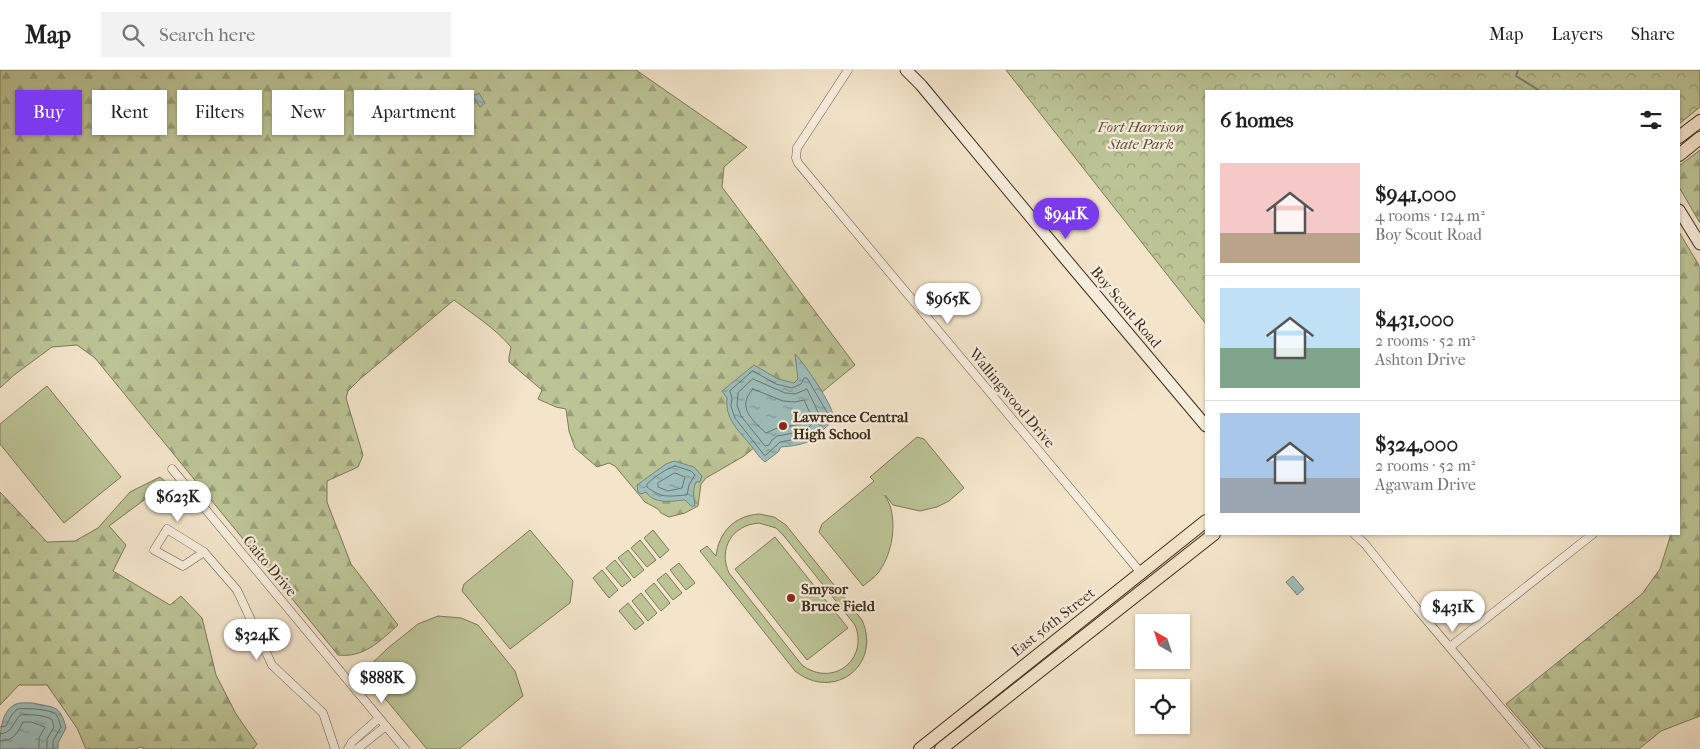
<!DOCTYPE html>
<meta charset="utf-8">
<style>
body{margin:0;font-family:"IM FELL French Canon",serif;background:#f2f2f2;color:#202124;height:100vh;display:flex;flex-direction:column;font-size:19px;white-space:nowrap}
*{box-sizing:border-box;margin:0}
p{font-size:16px;color:#757577}
.icon{flex:none;width:28px;height:28px;fill:none;stroke:currentColor;stroke-width:2;stroke-linecap:round;stroke-linejoin:round}
.map{position:relative;flex:1;overflow:hidden}
.drawer{position:absolute;left:1205px;top:20px;width:475px;height:445px;display:flex;flex-direction:column;background:#fff;border-radius:0px;box-shadow:0 1px 4px #0004}
.drawer>*{flex:none}
.top-card{position:absolute;left:15px;top:20px;width:475px;height:45px;display:flex;gap:10px}
.needle{width:32px;rotate:321deg}
.controls{position:absolute;left:1135px;top:544px;display:grid;gap:10px}
.controls a{display:grid;place-items:center;width:55px;height:55px;border-radius:0px;background:#fff;box-shadow:0 1px 4px #0004;font-size:25px}
.price{position:absolute;translate:-50% -42px;padding:0 11px;border-radius:18px;background:#fff;color:#222;font-size:16px;line-height:32px;filter:drop-shadow(0 1px 2px #0008)}
.price::after{content:'';position:absolute;left:50%;top:30px;width:15px;height:11px;margin-left:-8px;background:inherit;clip-path:polygon(0 0,100% 0,50% 100%)}
.price.active{background:#7c3aed;color:#fff}
ul{padding:0;list-style:none}
li{display:flex;align-items:center;gap:15px;height:125px;padding:0 15px}
li+li{border-top:1px solid #e0e0e0}
li span{display:grid;place-items:center;flex:none;width:140px;height:100px;border-radius:0px;color:#555}
li>.icon{margin-inline-start:auto}
span .icon{width:60px;height:60px;fill:#fffc;stroke-width:1}
li b{font-size:21px}
h2{display:flex;justify-content:space-between;align-items:center;height:60px;padding:0 15px;font-size:21px}
.tag{padding:0 18px;border-radius:0px;background:#fff;box-shadow:0 1px 4px #0004;font-size:18px;line-height:45px}
.tag.active{background:#7c3aed;color:#fff}
header{display:flex;align-items:center;gap:30px;box-sizing:border-box;height:70px;padding:0 25px;background:#fff;border-bottom:1px solid #e0e0e0}
header strong{font-size:24px}
nav{display:flex;gap:28px;margin-inline-start:auto;font-size:18px}
.search{width:350px;height:45px;background:#f2f2f2;display:flex;align-items:center;gap:12px;box-sizing:border-box;padding:0 18px;border-radius:0px;color:#757577;font-size:19px}
.map>svg:first-child{display:block}
</style>
<header>
<strong>Map</strong>
<div class="search"><svg class="icon" aria-label="search" viewBox="0 0 24 24"><circle cx="10" cy="10" r="6"/><path d="M15 15l6 6"/></svg>Search here</div>
<nav><a>Map</a><a>Layers</a><a>Share</a></nav>
</header>
<div class="map">
<svg width="1700" height="679" viewBox="0 0 1700 679">
<defs>
<pattern id="forest-firs" width="22" height="20" patternUnits="userSpaceOnUse" patternTransform="scale(1.25)"><rect width="22" height="20" fill="#bcc496"/><path d="M5 1l3.5 6h-7zM16 11l3.5 6h-7z" fill="#9aa07a"/></pattern>
<pattern id="park-crowns" width="20" height="18" patternUnits="userSpaceOnUse" patternTransform="scale(1.25)"><rect width="20" height="18" fill="#bcc496"/><path d="M2 6a3 3 0 1 1 6 0M12 15a3 3 0 1 1 6 0" fill="none" stroke="#9aa07a"/></pattern>
<pattern id="water-ripples" width="26" height="14" patternUnits="userSpaceOnUse" patternTransform="scale(1.25)"><rect width="26" height="14" fill="#9dbebc"/><path d="M2 4q2-2 4 0t4 0M15 11q2-2 4 0t4 0" fill="none" stroke="#819b98"/></pattern>
</defs>
<rect width="100%" height="100%" fill="#f3e4ca"/>
<filter id="stains"><feTurbulence type="fractalNoise" baseFrequency=".004" numOctaves="4"/><feColorMatrix values="0 0 0 0 .2 0 0 0 0 .09 0 0 0 0 .02 0 0 0 .5 -.17"/></filter>
<radialGradient id="worn" r=".72"><stop offset=".6" stop-color="#630" stop-opacity="0"/><stop offset="1" stop-color="#630" stop-opacity=".3"/></radialGradient>
<!-- forest -->
<g fill="url(#forest-firs)" stroke="#7d7858">
<path d="M0,0H636L747,77L724,97L722,117L855,295L744,386L706,408L701,414L698,436L685,443L669,447L661,443L658,439L645,432L615,396L609,393L597,397L575,378L569,361L566,339L556,337L538,329L542,320L509,292V287L511,277C495,258 474,245 454,230L360,309L348,321L346,328L363,385L358,397L327,411V432L351,494L398,555C380,571 364,588 338,585L95,288L77,275L52,277L14,305L0,318Z"/>
<polygon points="1700,80 1700,153 1679,117 1679,96"/>
<polygon points="1679,162 1700,197 1700,646 1661,661 1639,679 1545,679 1506,634 1642,524 1660,499 1671,464 1679,464 1680,436"/>
<polygon points="160,407 167,413 109,456 126,475 113,501 170,535 181,526 202,548 216,605 236,644 257,674 253,679 145,679 141,677 136,679 86,679 77,658 47,615 19,615 0,635 0,422 47,472 75,471 98,458 130,422"/>
</g>
<!-- park -->
<polygon fill="url(#park-crowns)" stroke="#7d7858" points="1006,0 1700,0 1700,37 1679,54 1679,21 1206,21 1206,254"/>
<!-- pitch -->
<g fill="#bcc496" stroke="#7d7858" fill-rule="evenodd">
<polygon points="47,316 121,407 64,453 0,374 0,354"/>
<path d="M917,367L924,369L964,418L949,431L937,437L920,441L893,435L885,425C887,430 890,434 891,439C896,460 891,486 878,503C874,508 868,512 863,516L819,462L822,454L874,411L870,407Z"/>
<path d="M759,444L774,447L786,455L862,550C882,595 834,632 795,601L700,481L707,476L716,486C719,462 734,446 759,444ZM759,453L776,458L784,466L855,555C869,590 832,618 802,595L729,503C718,479 732,455 759,453Z"/>
<polygon points="530,460 573,511 570,533 510,579 462,521 464,514"/>
<polygon points="653,460 669,480 660,488 644,468"/>
<polygon points="775,467 848,558 807,590 735,499"/>
<polygon points="640,470 656,490 647,497 631,478"/>
<polygon points="628,480 644,500 634,508 618,488"/>
<polygon points="615,490 631,510 622,517 606,498"/>
<polygon points="679,493 695,513 686,520 670,500"/>
<polygon points="602,500 618,520 609,528 593,508"/>
<polygon points="666,503 682,523 673,530 657,510"/>
<polygon points="654,513 670,533 661,541 645,521"/>
<polygon points="641,523 657,543 648,551 632,531"/>
<polygon points="628,533 644,553 635,560 619,541"/>
<polygon points="438,546 461,548 478,555 515,601 523,626 459,679 427,679 363,602 388,578 418,554"/>
</g>
<!-- water -->
<g fill="url(#water-ripples)" stroke="#77847c">
<polygon points="479,23 485,33 480,37 473,26"/>
<path d="M795,284C804,293 833,335 833,346C833,352 829,354 825,358C811,374 801,375 781,377L778,382L765,392C758,387 755,380 749,373C737,359 725,348 727,328L722,321L754,295L778,309L794,313L798,309Z"/>
<path d="M674,391L694,397L702,406L700,412H696C692,421 694,427 695,436H691L685,430C671,431 655,435 646,422L641,424L638,422L637,415L666,394Z"/>
<polygon points="1293,506 1304,519 1297,525 1286,512"/>
<path d="M33,633C54,638 60,634 66,658L58,673V679H0C0,665 0,643 14,635C19,632 27,633 33,633Z"/>
</g>
<g fill="none" stroke-linecap="round" stroke-linejoin="round">
<!-- shore -->
<g stroke="#6e766c" stroke-width="1">
<polygon points="753,301 776,314 792,318 801,314 804,308 807,308 828,344 827,349 808,367 780,372 766,385 764,385 735,348 731,336 732,328 730,321"/>
<polygon points="753,309 785,323 795,324 807,319 820,346 805,361 777,366 772,370 769,375 765,376 741,346 737,335 738,323"/>
<path d="M753,319L783,331L795,332L804,330L811,345L802,354L777,358L766,363C752,350 736,337 753,319Z"/>
<path d="M675,396L691,401L695,405L689,415L687,425C668,426 663,429 647,417V414C655,407 665,399 675,396Z"/>
<polygon points="675,403 685,407 682,418 668,421 658,417 658,413"/>
<path d="M0,657L6,656L11,646L17,639C24,638 48,639 54,643C59,646 59,652 61,657L53,671V679"/>
<path d="M0,664C12,663 13,653 20,645C26,644 45,645 51,649C53,650 53,654 54,657L47,669V679"/>
<path d="M0,671C14,671 17,663 23,652H31L45,657L39,668V679"/>
</g>
<!-- stream -->
<polyline stroke="#77847c" stroke-width="2" points="1518,0 1516,6 1540,21"/>
<defs>
<g id="street">
<polyline points="848,0 797,78 796,88 798,93 1141,503"/>
<polyline points="172,399 405,679"/>
<polygon points="167,459 204,482 183,496 154,480"/>
<polyline points="1354,464 1365,474 1418,540 1536,679"/>
<polyline points="204,482 237,520 272,595 323,643 335,679"/>
<polyline points="1450,577 1593,464"/>
<polyline points="348,679 352,672 379,648"/>
<polyline points="357,679 386,656"/>
</g>
<g id="secondary">
<polyline points="906,0 921,15 1063,186 1206,356"/>
<polyline points="1679,140 1700,174"/>
</g>
<g id="primary">
<polyline points="1679,67 1700,51"/>
<polyline points="1679,85 1700,68"/>
<polyline points="920,679 1206,451"/>
<polyline points="941,679 1214,464"/>
</g>
</defs>
<!-- street casing -->
<use href="#street" stroke="#6b5b47" stroke-width="9"/>
<!-- secondary casing -->
<use href="#secondary" stroke="#3e2d1b" stroke-width="13"/>
<!-- primary casing -->
<use href="#primary" stroke="#3e2d1b" stroke-width="14"/>
<!-- street -->
<use href="#street" stroke="#f7eddd" stroke-width="8"/>
<!-- secondary -->
<use href="#secondary" stroke="#f7eddd" stroke-width="11"/>
<!-- primary -->
<use href="#primary" stroke="#f3e4ca" stroke-width="12"/>
</g>
<!-- markers -->
<g fill="#8f2418" stroke="#f7eddd" stroke-width="2">
<circle cx="783" cy="356" r="5"/>
<circle cx="791" cy="528" r="5"/>
</g>
<g text-anchor="middle" dominant-baseline="central" stroke-width="4.5" stroke-linejoin="round" paint-order="stroke">
<!-- park labels -->
<g font-size="15" font-style="italic" fill="#5e533a" stroke="#f7eddd">
<text x="1141" y="57">Fort Harrison<tspan x="1141" dy="17">State Park</tspan></text>
</g>
<!-- street labels -->
<g font-size="15" fill="#3e2d1b" stroke="#f7eddd">
<text transform="translate(1126 237) rotate(50)">Boy Scout Road</text>
<text transform="translate(1012 328) rotate(50)">Wallingwood Drive</text>
<text transform="translate(270 496) rotate(50)">Caito Drive</text>
<text transform="translate(1053 552) rotate(-38)">East 56th Street</text>
</g>
<!-- poi labels -->
<g font-size="15" font-weight="bold" fill="#3e2d1b" stroke="#f7eddd" text-anchor="start">
<text x="793" y="347">Lawrence Central<tspan x="793" dy="17">High School</tspan></text>
<text x="801" y="519">Smysor<tspan x="801" dy="17">Bruce Field</tspan></text>
</g>
</g>
<rect width="100%" height="100%" filter="url(#stains)"/>
<rect width="100%" height="100%" fill="url(#worn)"/>
</svg>
<div class="controls">
<a><svg class="needle" viewBox="-14 -14 28 28"><path d="M0-13l5 13h-10z" fill="#e53935"/><path d="M0 13l5-13h-10z" fill="#757577"/></svg></a>
<a><svg class="icon" aria-label="locate" viewBox="0 0 24 24"><circle cx="12" cy="12" r="6"/><path d="M12 2v4M12 18v4M2 12h4M18 12h4"/></svg></a>
</div>
<b class="price active" style="left:1066px;top:170px">$941K</b>
<b class="price" style="left:948px;top:255px">$965K</b>
<b class="price" style="left:178px;top:453px">$623K</b>
<b class="price" style="left:1453px;top:563px">$431K</b>
<b class="price" style="left:257px;top:591px">$324K</b>
<b class="price" style="left:382px;top:634px">$888K</b>
<div class="top-card">
<a class="tag active">Buy</a>
<a class="tag">Rent</a>
<a class="tag">Filters</a>
<a class="tag">New</a>
<a class="tag">Apartment</a>
</div>
<section class="drawer">
<h2>6 homes<svg class="icon" aria-label="filters" viewBox="0 0 24 24"><path d="M4 7h16M4 17h16"/><circle cx="9" cy="7" r="2"/><circle cx="15" cy="17" r="2"/></svg></h2>
<ul>
<li><span style="background:linear-gradient(#f6c9c9 70%,#b9a48a 0)"><svg class="icon" aria-label="home" viewBox="0 0 24 24"><path d="M3 11l9-7 9 7M6 9v11h12V9"/></svg></span><div><b>$941,000</b><p>4 rooms · 124 m²</p><p>Boy Scout Road</p></div></li>
<li><span style="background:linear-gradient(#bfe0f5 60%,#7fa58c 0)"><svg class="icon" aria-label="home" viewBox="0 0 24 24"><path d="M3 11l9-7 9 7M6 9v11h12V9"/></svg></span><div><b>$431,000</b><p>2 rooms · 52 m²</p><p>Ashton Drive</p></div></li>
<li><span style="background:linear-gradient(#a9c7e8 65%,#9aa5b1 0)"><svg class="icon" aria-label="home" viewBox="0 0 24 24"><path d="M3 11l9-7 9 7M6 9v11h12V9"/></svg></span><div><b>$324,000</b><p>2 rooms · 52 m²</p><p>Agawam Drive</p></div></li>
</ul>
</section>
</div>
